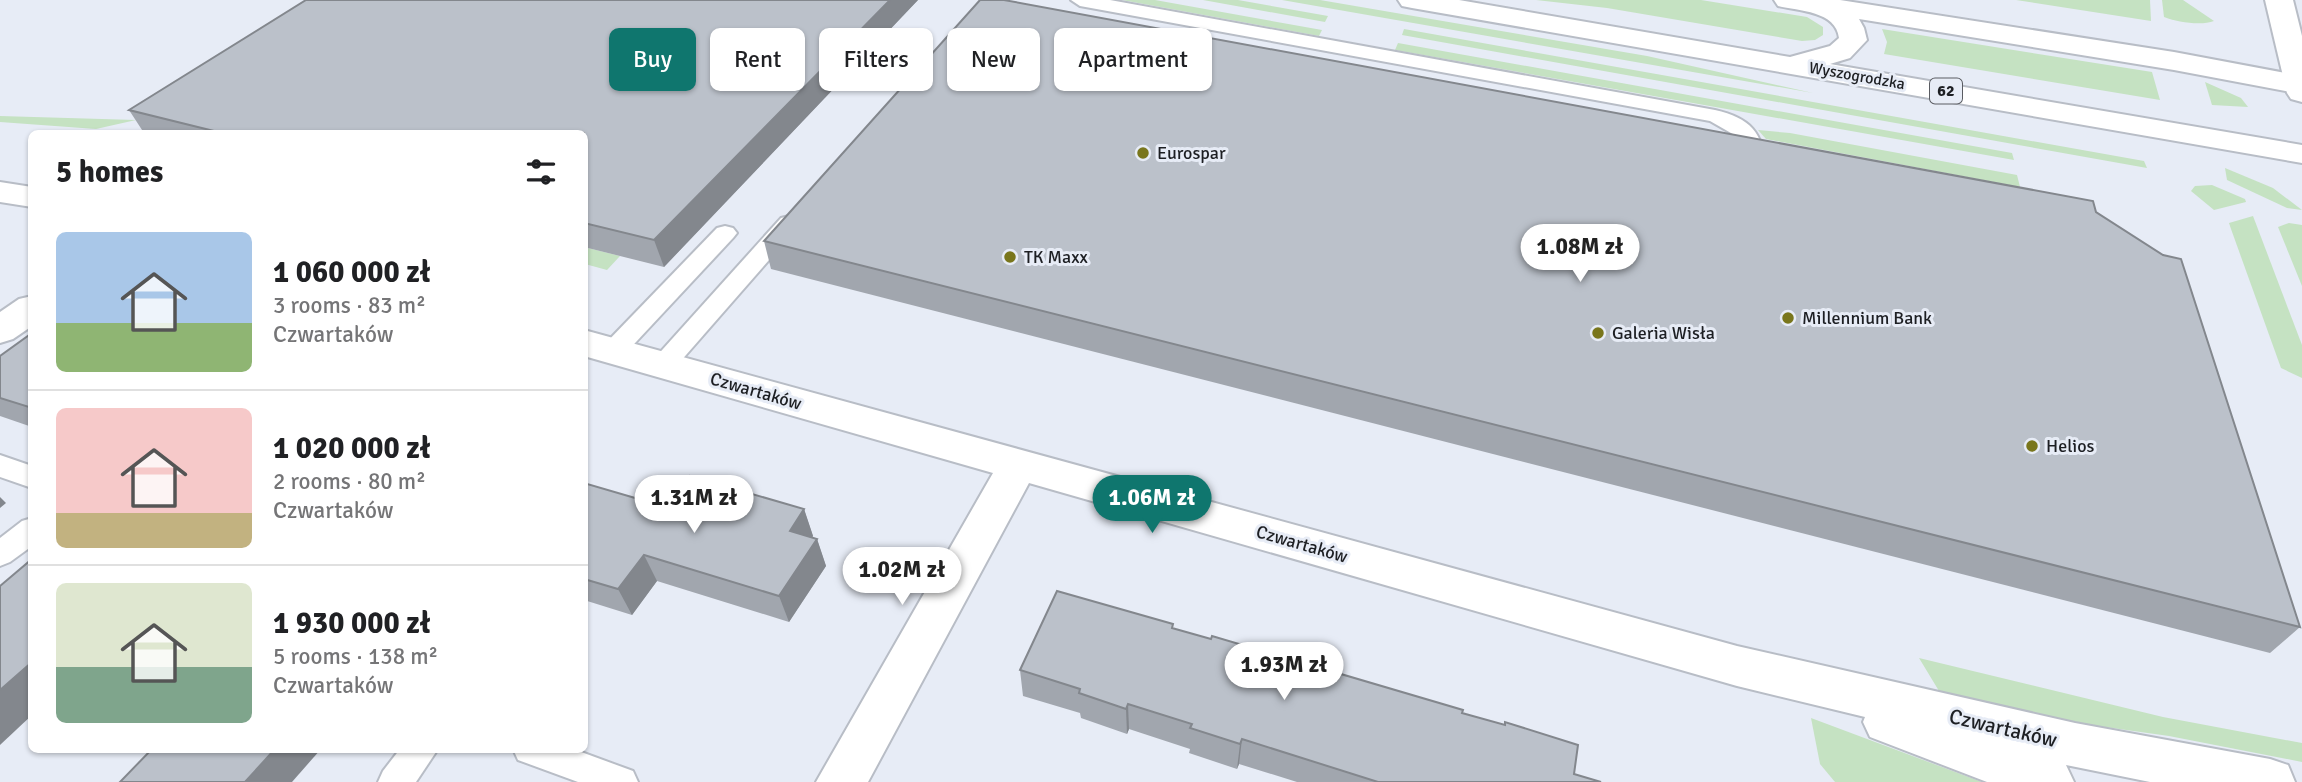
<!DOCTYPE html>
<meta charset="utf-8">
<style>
body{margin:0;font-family:Signika,sans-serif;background:#f6f6f6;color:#202124;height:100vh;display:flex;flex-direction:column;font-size:26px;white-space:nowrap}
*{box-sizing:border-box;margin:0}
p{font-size:23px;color:#757577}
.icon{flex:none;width:38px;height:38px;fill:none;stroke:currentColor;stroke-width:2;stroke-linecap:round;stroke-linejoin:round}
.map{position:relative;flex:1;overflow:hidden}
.side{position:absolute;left:28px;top:130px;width:560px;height:623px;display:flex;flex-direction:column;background:#fff;border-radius:10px;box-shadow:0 2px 5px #0004}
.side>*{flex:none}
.banner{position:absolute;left:609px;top:28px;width:665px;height:63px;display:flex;gap:14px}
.price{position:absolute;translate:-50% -60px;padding:0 16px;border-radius:24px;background:#fff;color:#222;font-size:23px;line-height:46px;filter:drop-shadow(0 2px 4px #0008)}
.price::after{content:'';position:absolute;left:50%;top:42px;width:21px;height:16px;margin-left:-10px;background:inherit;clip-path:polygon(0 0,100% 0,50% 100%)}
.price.current{background:#0f766e;color:#fff}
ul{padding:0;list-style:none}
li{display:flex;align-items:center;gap:21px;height:175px;padding:0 28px}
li+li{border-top:2px solid #e0e0e0}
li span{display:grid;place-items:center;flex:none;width:196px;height:140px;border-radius:10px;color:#555}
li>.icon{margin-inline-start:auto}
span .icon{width:84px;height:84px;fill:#fffc;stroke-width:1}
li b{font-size:30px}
h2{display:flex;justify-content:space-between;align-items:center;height:84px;padding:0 28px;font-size:30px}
.chip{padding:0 24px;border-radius:10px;background:#fff;box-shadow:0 2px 5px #0004;font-size:24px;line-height:63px}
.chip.current{background:#0f766e;color:#fff}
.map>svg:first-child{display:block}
</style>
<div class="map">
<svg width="2302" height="782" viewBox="0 0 2302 782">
<rect width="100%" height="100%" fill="#e7ecf6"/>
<!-- green -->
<g fill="#c5e2c2">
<polygon points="1122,0 1155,0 1322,30 1319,36"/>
<polygon points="1203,0 1238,0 1328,16 1325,22"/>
<polygon points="1282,0 1320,0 1647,56 1813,93"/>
<polygon points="1536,0 1701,0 1807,17 1823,27 1823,35 1815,40 1802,41 1607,8"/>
<polygon points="2016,0 2150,0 2151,21"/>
<path d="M2162,0H2183L2214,21C2201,26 2177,22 2164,17Z"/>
<polygon points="1404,29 2144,161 2147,168 1402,35"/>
<polygon points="1882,29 2152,72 2160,100 1884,54 1887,42"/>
<polygon points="1398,43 2012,153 2014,160 1395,50"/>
<polygon points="2205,82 2241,98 2248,107 2212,105"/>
<polygon points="0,116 136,120 96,129 0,122"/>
<polygon points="1758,130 1790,133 2017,175 2020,187 1766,139"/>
<polygon points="2225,168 2273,188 2302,210 2287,208 2227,180"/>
<polygon points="2212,185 2245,199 2246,202 2214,210 2191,191 2195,186"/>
<polygon points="2253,216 2302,345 2302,378 2281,368 2231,229 2229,223"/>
<polygon points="2289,223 2302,225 2302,286 2278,227"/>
<polygon points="584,247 620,256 607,270 585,264"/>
<polygon points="1919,658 2163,717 2302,743 2302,762 2169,736 2026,716 1939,691"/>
<polygon points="1811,718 1982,782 1835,782 1820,764"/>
</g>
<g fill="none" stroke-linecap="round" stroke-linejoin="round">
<defs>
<g id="lane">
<path d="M1071,0H1110L1715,110C1750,118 1763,132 1766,168L1763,173H1747L1738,137L1710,121L1080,6Z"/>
<polygon points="789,216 797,218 800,223 797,228 672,371 663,374 654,371 650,365 654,359 781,218"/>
<polygon points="725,226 733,228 737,233 733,238 622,357 613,360 604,357 600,351 604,345 717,228"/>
<polygon points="0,455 32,466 32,488 0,477"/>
<polygon points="32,518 32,546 10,562 0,566 0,538 22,521"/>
<polygon points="400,749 438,749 416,782 378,782 383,771"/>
<polygon points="513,749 573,749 633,771 638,782 578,782 518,760"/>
</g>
<g id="street">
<polygon points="0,182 32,187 32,207 0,202"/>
<polygon points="32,296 32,326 13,339 0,343 0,312 19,299"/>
<polygon points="584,330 1737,646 2075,723 2270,759 2288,765 2295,782 2150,782 2066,765 2074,782 1987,782 1870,737 1863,722 1865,717 1737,686 1029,483 868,782 816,782 993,473 584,356"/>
</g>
<polygon id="secondary" points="2265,0 2293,0 2302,36 2302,102 2291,99 2287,93"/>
<path id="primary" d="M1398,0H1459L1790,57L1830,46L1839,38C1836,11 1799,11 1778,6L1774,0H1840L2174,52L2302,76V94L2174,70L1859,19L1864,28L1867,40L1850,58L1830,64L2302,145V163L1412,8L1402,6Z"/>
</defs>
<!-- lane casing -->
<use href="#lane" stroke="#b8bdc6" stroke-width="4"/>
<!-- street casing -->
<use href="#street" stroke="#b8bdc6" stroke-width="4"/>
<!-- secondary casing -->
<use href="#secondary" stroke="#b8bdc6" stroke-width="4"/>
<!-- primary casing -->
<use href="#primary" stroke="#b8bdc6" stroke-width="4"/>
<!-- lane -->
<use href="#lane" fill="#fff" fill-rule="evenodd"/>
<!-- street -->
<use href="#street" fill="#fff" fill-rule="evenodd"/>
<!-- secondary -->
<use href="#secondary" fill="#fff" fill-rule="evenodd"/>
<!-- primary -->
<use href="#primary" fill="#fff" fill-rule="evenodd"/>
</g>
<!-- wall -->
<g fill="#a1a6ae">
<polygon points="306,0 918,0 664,267 584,247 584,133 144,133 129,110"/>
<polygon points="2096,212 2300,627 2270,653 771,269 764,241"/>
<polygon points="32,333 32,427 0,416 0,356"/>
<polygon points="584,483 666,507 804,509 813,536 812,537 817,539 826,566 789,622 657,581 632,615 584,600"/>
<polygon points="1172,628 1462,713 1574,774 1601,782 1297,782 1239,764 1237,769 1189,753 1190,749 1129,729 1127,734 1081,718 1080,713 1023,696 1020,670"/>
</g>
<!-- shaded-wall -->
<g fill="#83878d">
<polygon points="890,0 918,0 664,267 654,240"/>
<polygon points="0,497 6,503 0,508"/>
<polygon points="804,509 813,536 799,558 790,531"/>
<polygon points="817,539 826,566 789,622 779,596"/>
<polygon points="644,555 657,581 632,615 618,589"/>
<polygon points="32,662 32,715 0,745 0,690"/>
<polygon points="1128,704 1129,729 1127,734 1126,709"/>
<polygon points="1242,739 1239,764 1237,769 1240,744"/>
<polygon points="275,749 321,749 292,782 245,782"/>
</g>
<!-- building -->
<g fill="#bbc1ca" stroke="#83878d" stroke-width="2">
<polygon points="306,0 890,0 654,240 584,223 584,133 222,133 129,110"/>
<polygon points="980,0 1004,0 2093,201 2096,212 2163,255 2181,259 2300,627 764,241"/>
<polygon points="32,333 32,408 0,398 0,356"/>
<polygon points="690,476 804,509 790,531 817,539 779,596 644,555 618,589 584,579 584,483 666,507"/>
<polygon points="32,559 32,662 0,690 0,586"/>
<polygon points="1057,591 1173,624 1172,628 1211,639 1212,636 1463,710 1462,713 1505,725 1505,722 1578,745 1574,774 1601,782 1378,782 1242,739 1240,744 1190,728 1192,724 1128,704 1126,709 1079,693 1080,689 1020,670"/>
<polygon points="152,749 275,749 245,782 120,782"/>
</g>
<!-- markers -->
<g fill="#79761c" stroke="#e7ecf6" stroke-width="2.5">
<circle cx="1143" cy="153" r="7"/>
<circle cx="1010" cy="257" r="7"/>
<circle cx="1788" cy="318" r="7"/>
<circle cx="1598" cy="333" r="7"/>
<circle cx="2032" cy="446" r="7"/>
</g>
<g text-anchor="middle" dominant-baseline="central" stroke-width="6" stroke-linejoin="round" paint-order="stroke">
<!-- far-street labels -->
<g font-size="16" fill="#1d1f23" stroke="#e7ecf6">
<text transform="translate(1857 76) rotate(10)">Wyszogrodzka</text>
</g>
<!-- shield labels -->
<rect fill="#e7ecf6" stroke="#5a5c62" stroke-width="2" x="1930" y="78.5" width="32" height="25" rx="5"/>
<g font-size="16" font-weight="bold" fill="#1d1f23">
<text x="1946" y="91">62</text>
</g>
<!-- poi labels -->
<g font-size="18" fill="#1d1f23" stroke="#e7ecf6" text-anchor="start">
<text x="1157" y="153">Eurospar</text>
<text x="1024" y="257">TK Maxx</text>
<text x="1802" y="318">Millennium Bank</text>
<text x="1612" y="333">Galeria Wisła</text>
<text x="2046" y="446">Helios</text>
</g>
<!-- street labels -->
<g font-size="18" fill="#1d1f23" stroke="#e7ecf6">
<text transform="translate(756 391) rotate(16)">Czwartaków</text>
<text transform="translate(1302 544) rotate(16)">Czwartaków</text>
</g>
<!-- near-street labels -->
<g font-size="21" fill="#1d1f23" stroke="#e7ecf6">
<text transform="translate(2003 728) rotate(13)">Czwartaków</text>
</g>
</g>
</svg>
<b class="price" style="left:1580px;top:284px">1.08M zł</b>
<b class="price" style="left:694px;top:535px">1.31M zł</b>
<b class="price current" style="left:1152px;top:535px">1.06M zł</b>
<b class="price" style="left:902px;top:607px">1.02M zł</b>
<b class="price" style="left:1284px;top:702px">1.93M zł</b>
<div class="banner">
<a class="chip current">Buy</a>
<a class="chip">Rent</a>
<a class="chip">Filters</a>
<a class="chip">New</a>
<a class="chip">Apartment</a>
</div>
<section class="side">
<h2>5 homes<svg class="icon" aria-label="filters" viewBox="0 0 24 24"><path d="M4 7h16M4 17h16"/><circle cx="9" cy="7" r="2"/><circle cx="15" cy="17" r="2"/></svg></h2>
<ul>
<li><span style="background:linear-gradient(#a9c7e8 65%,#8fb573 0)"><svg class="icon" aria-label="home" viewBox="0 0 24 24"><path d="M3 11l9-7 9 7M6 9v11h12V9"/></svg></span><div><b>1 060 000 zł</b><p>3 rooms · 83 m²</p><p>Czwartaków</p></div></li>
<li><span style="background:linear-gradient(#f6c9c9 75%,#c2b280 0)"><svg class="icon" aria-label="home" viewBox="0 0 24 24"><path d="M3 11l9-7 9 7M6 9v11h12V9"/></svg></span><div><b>1 020 000 zł</b><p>2 rooms · 80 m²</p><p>Czwartaków</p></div></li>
<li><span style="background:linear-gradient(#dfe7d0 60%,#7fa58c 0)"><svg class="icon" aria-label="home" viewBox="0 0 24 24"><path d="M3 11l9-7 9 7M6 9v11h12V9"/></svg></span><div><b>1 930 000 zł</b><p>5 rooms · 138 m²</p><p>Czwartaków</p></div></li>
</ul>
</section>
</div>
